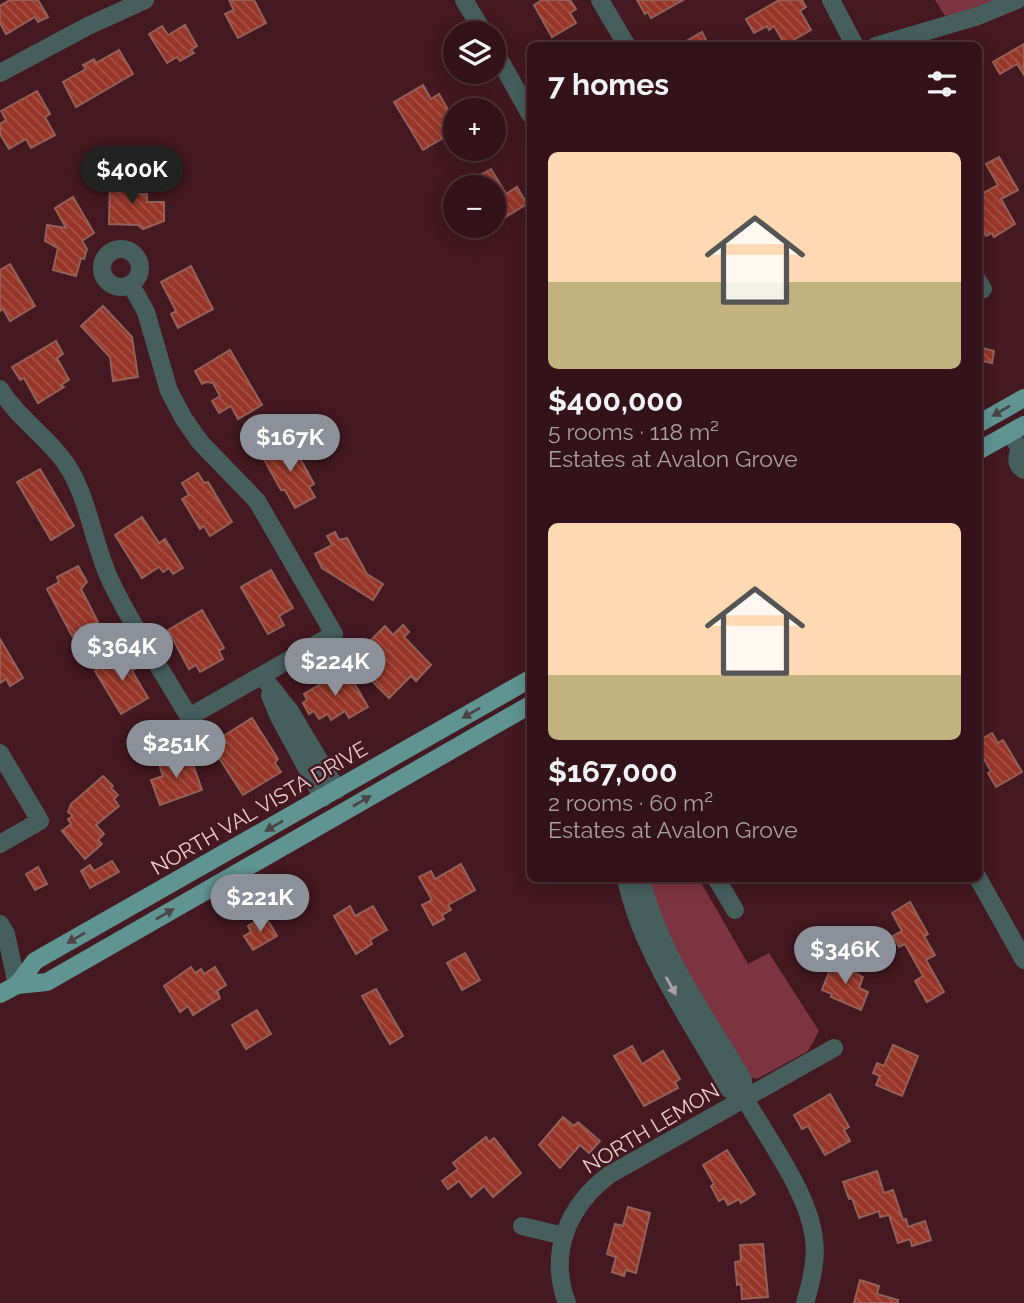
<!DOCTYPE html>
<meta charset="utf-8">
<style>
body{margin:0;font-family:Raleway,sans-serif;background:#3b1c22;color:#f1f3f6;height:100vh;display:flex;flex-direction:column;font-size:26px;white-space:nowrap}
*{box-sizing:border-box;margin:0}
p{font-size:23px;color:#a99ea2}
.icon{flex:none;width:38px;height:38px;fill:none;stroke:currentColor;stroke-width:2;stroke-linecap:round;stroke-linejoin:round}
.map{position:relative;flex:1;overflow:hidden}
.sheet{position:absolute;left:527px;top:42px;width:455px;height:840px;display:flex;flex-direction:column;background:#331319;border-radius:10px;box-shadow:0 4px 18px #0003,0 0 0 2px #4e3238}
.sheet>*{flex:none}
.controls{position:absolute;left:443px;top:21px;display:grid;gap:14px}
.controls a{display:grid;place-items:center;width:63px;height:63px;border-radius:50%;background:#331319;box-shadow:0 4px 18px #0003,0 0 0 2px #4e3238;font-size:35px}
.price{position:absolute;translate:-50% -60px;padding:0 16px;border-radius:24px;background:#8c9099;color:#fff;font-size:23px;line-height:46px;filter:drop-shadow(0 2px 4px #0008)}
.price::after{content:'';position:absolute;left:50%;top:42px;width:21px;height:16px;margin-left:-10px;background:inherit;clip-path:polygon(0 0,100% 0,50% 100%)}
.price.active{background:#222;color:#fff}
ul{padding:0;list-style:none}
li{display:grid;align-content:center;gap:14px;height:371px;padding:0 21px}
li span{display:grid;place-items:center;height:217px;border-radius:10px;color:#555}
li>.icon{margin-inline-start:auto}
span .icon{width:126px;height:126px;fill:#fffc;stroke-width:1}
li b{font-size:30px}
h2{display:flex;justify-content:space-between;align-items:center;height:84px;padding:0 21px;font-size:30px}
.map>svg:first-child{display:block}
</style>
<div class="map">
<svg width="1024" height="1303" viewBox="0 0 1024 1303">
<defs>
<pattern id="building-back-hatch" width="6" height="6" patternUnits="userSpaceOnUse" patternTransform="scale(1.75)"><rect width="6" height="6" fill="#983729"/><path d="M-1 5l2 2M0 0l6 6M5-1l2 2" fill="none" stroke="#a75347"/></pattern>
</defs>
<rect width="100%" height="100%" fill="#441921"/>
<!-- green -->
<g fill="#7d3442">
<polygon points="935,0 997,0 961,13 945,16"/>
<path d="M649,879H699L748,964L769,953L819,1031L808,1051L757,1079L749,1077C712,1013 666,951 649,879Z"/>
</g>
<!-- building -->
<g fill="url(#building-back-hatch)" stroke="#936158" stroke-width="2">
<polygon points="10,0 38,0 48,17 38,22 35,17 6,34 0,23 0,6"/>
<polygon points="229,0 254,0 266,23 238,38 225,14 234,10"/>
<polygon points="542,0 570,0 576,9 570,13 576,23 552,37 534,5"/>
<polygon points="637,0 683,0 651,18 648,12 645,14"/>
<polygon points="779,0 802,0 806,7 800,11 811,30 785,45 774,26 769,30 767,26 754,33 746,19"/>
<polygon points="185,25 197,46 191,50 194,53 180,61 177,57 167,63 149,34 162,26 168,35"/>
<polygon points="702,32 709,46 678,46"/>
<polygon points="1024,44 1024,75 1017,64 1000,74 993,62"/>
<polygon points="119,50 133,74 76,107 63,82 86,69 83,65 94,59 96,63"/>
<polygon points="423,85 431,99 439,94 455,122 455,131 423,150 394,102"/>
<polygon points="37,91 50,114 45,117 55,135 31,148 26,139 9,149 0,134 0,124 6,120 1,111"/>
<polygon points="999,157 1018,190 1001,199 1015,224 994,237 992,233 986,236 978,223 978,196 998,185 986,164"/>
<polygon points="491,169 506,194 517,187 527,204 494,224 494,187 459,187"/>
<polygon points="110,177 130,177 130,194 147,194 147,202 164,202 164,221 143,229 138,225 109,224"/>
<polygon points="73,197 94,233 82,241 87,249 84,259 81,258 76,276 53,270 58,248 45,241 47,225 66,228 55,208"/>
<polygon points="10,264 35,306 10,321 3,309 0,311 0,270"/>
<polygon points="191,266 213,309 178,328 171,314 176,311 161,282"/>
<polygon points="103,306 132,337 138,377 113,381 110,357 81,326"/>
<polygon points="56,341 63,354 57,358 69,380 61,385 64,387 38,403 24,378 20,380 12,367"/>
<polygon points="978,347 994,351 992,363 978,360"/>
<polygon points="230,350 262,405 238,419 231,406 219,413 212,401 220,396 213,383 206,382 202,384 195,371"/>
<polygon points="283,442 288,451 294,447 314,484 309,487 315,497 295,508 285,490 281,490 261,454"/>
<polygon points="40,469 74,526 51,540 17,482"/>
<polygon points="198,473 204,483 208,482 232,522 210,536 204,526 200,529 182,499 189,495 182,483"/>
<polygon points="142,517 159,543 165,539 183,568 173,574 169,568 163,572 159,567 142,578 115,535"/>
<polygon points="335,532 339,540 347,538 367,574 383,584 373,600 322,568 315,554 332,545 327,536"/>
<polygon points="78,566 87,582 81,589 98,622 72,636 47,589 59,582 57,577"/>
<polygon points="271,570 293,608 279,616 284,625 268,634 241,587"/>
<polygon points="202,610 224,648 219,651 223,659 200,672 196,665 189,669 168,630"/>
<polygon points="403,625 409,632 404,637 431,665 416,681 411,676 389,698 364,673 384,653 371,640 385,626 393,635"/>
<polygon points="0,639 23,678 10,686 6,679 0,683"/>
<polygon points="125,652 135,669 132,671 148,698 121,714 95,671"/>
<polygon points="346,669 368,707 349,718 345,711 331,720 328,714 319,719 314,711 309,714 303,703 307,700 304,694"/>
<polygon points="252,718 278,759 275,763 281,772 243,795 214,750 226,743 222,737"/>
<polygon points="992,733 998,743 1003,740 1022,772 996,787 988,773 991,771 978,749 978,741"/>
<polygon points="189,753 202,790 160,805 151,780 163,776 159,764"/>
<polygon points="103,776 113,786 111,788 118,795 114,799 119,806 96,825 104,834 98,840 102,844 85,859 62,831 71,824 68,819 73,816 68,812 71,804"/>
<polygon points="112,861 119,872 90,888 81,871 90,865 94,871"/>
<polygon points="461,864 475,890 448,905 451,910 442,915 444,919 433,925 422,905 432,900 419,877 431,871 435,879"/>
<polygon points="38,867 47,884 35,890 26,874"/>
<polygon points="910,902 928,934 924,936 935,955 926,960 944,992 927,1002 915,981 923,976 905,944 899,947 893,936 902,931 892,913"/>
<polygon points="350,906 355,916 373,906 387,930 370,940 372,944 356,954 334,916"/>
<polygon points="260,919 262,922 267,919 277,936 253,950 244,936 251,932 248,926"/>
<polygon points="465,953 480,980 462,990 447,963"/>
<polygon points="833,962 863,977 859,988 868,992 861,1010 831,997 832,994 822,990"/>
<polygon points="191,967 195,973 201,969 204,974 215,967 226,985 217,991 220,998 193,1015 188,1006 180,1012 164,986"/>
<polygon points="376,989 403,1036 390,1044 362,996"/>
<polygon points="257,1010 271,1034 246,1049 232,1025"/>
<polygon points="893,1045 918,1056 902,1096 876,1085 880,1076 873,1073 877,1063 884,1066"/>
<polygon points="632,1046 642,1064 663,1051 680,1079 675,1082 678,1088 644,1106 614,1056"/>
<polygon points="830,1094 849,1127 844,1130 850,1141 825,1155 808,1126 802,1129 794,1115"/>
<polygon points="563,1117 574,1126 578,1122 600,1141 589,1153 580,1145 560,1168 539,1145"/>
<polygon points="486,1137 489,1142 494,1138 521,1173 493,1197 484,1186 471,1197 459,1181 448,1189 442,1181 458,1169 453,1163"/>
<polygon points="727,1150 755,1194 741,1203 739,1199 728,1205 724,1198 719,1201 711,1186 714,1184 703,1165"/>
<polygon points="877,1171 884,1193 893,1190 903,1220 906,1219 908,1227 925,1221 931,1240 912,1246 910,1239 898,1243 889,1215 880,1217 879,1211 859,1218 852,1198 849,1199 843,1182"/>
<polygon points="628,1207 650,1213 636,1273 626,1270 624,1276 612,1272 616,1257 607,1254 615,1224 623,1226"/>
<polygon points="763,1244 768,1297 742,1299 741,1284 737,1285 735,1262 741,1261 740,1245"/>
<polygon points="860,1280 879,1286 877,1294 898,1300 898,1303 854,1303"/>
</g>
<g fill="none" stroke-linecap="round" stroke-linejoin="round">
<!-- minor -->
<g stroke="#465f5d" stroke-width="18">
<polyline points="464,0 484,33"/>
<polyline points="600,0 627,46"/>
<polyline points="831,0 855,46"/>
<polyline points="876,46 978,16 1017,0"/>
<polyline points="494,50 530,114"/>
<polyline points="0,73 88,26 145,0"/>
<circle cx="121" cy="268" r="19"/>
<polyline points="978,281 983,289"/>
<path d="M0,389C19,420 51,439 70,470C91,507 94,549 113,586C135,631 164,674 189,717L334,634L257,501L200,442L184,419L169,391L146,312L131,285"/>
<path d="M1010,433L1020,449C1016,458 1016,465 1024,470"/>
<polyline points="262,676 290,711 337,790"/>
<polyline points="270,695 279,717 323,798"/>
<polyline points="0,753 40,821 0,844"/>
<path d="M626,878C640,950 694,1026 729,1089L745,1099"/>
<path d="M641,878C656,948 707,1018 743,1080L745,1099C768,1139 809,1194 814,1239C817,1260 811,1283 805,1303"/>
<polyline points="716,878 735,910"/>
<polyline points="978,878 1024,960"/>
<polyline points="0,924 6,934 17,985"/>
<polyline points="522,1226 564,1236"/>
<path d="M567,1303C548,1253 568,1206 609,1175L834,1048"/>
</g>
<!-- major -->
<g stroke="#5f9491" stroke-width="18">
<polyline points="978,424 1024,398"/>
<polyline points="978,451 1024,425"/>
<polyline points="17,985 47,982 530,705"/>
<polyline points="0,994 17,985 35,961 530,679"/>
</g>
</g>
<!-- one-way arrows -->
<defs><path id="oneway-solid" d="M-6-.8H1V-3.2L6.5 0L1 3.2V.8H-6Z" transform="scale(1.75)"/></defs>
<g fill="#4d4448">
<use href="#oneway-solid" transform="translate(1001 411) rotate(150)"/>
<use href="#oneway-solid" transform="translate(471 713) rotate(150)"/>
<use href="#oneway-solid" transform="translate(362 801) rotate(-30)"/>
<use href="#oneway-solid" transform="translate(274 826) rotate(150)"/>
<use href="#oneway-solid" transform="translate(165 914) rotate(-30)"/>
<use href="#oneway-solid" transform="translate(76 938) rotate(150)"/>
</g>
<use fill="#a8a0a1" href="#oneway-solid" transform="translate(671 986) rotate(61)"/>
<g text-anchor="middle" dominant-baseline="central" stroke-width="5" stroke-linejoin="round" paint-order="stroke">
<!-- street labels -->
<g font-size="21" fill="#eacccf" stroke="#441921">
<text transform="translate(259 808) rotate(-30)">NORTH VAL VISTA DRIVE</text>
<text transform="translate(651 1128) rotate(-31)">NORTH LEMON</text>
</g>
</g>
</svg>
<div class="controls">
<a><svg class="icon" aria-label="layers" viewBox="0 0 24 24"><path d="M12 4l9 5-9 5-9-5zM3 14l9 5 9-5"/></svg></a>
<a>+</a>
<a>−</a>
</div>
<b class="price active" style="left:132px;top:206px">$400K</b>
<b class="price" style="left:290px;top:474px">$167K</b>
<b class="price" style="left:122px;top:683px">$364K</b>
<b class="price" style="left:335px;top:698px">$224K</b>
<b class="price" style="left:176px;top:780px">$251K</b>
<b class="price" style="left:260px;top:934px">$221K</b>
<b class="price" style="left:845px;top:986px">$346K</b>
<section class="sheet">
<h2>7 homes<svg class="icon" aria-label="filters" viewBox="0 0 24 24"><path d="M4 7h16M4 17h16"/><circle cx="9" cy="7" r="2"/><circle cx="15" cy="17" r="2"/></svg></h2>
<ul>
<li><span style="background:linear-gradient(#ffd9b3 60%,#c2b280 0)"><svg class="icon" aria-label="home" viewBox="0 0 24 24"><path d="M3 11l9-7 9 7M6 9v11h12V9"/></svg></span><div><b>$400,000</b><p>5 rooms · 118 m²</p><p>Estates at Avalon Grove</p></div></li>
<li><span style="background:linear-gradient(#ffd9b3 70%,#c2b280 0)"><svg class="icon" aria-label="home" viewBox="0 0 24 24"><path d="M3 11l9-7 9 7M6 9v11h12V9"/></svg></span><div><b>$167,000</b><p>2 rooms · 60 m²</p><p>Estates at Avalon Grove</p></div></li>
</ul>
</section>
</div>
